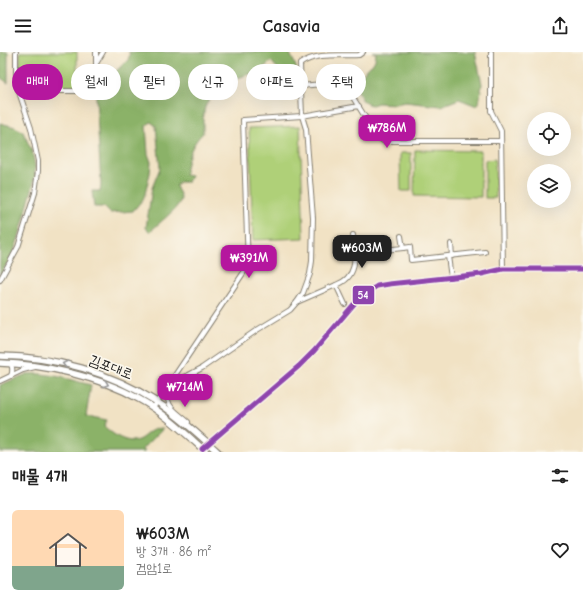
<!DOCTYPE html>
<html lang="ko">
<meta charset="utf-8">
<style>
body{margin:0;font-family:"Comic Neue","Poor Story",sans-serif;background:#f2f2f2;color:#222;height:100vh;display:flex;flex-direction:column;font-size:15px;white-space:nowrap}
*{box-sizing:border-box;margin:0}
p{font-size:13px;color:#767676}
.icon{flex:none;width:22px;height:22px;fill:none;stroke:currentColor;stroke-width:2;stroke-linecap:round;stroke-linejoin:round}
.map{position:relative;height:400px;overflow:hidden}
.sheet{display:flex;flex-direction:column;background:#fff;flex:1}
.sheet>*{flex:none}
.hud{position:absolute;left:12px;top:12px;width:559px;height:36px;display:flex;gap:8px}
.controls{position:absolute;left:527px;top:60px;display:grid;gap:8px}
.controls a{display:grid;place-items:center;width:44px;height:44px;border-radius:50%;background:#fff;box-shadow:0 4px 16px #0002;font-size:20px}
.price{position:absolute;translate:-50% -34px;padding:0 9px;border-radius:8px;background:#b5179e;color:#fff;font-size:13px;line-height:26px;filter:drop-shadow(0 1px 2px #0008)}
.price::after{content:'';position:absolute;left:50%;top:24px;width:12px;height:9px;margin-left:-6px;background:inherit;clip-path:polygon(0 0,100% 0,50% 100%)}
.price.on{background:#222;color:#fff}
ul{padding:0;list-style:none}
li{display:flex;align-items:center;gap:12px;height:100px;padding:0 12px}
li+li{border-top:1px solid #e0e0e0}
li span{display:grid;place-items:center;flex:none;width:112px;height:80px;border-radius:6px;color:#555}
li>.icon{margin-inline-start:auto}
span .icon{width:48px;height:48px;fill:#fffc;stroke-width:1}
li b{font-size:17px}
h2{display:flex;justify-content:space-between;align-items:center;height:48px;padding:0 12px;font-size:17px}
.tag{padding:0 14px;border-radius:18px;background:#fff;box-shadow:0 4px 16px #0002;font-size:14px;line-height:36px}
.tag.on{background:#b5179e;color:#fff}
header{display:flex;justify-content:space-between;align-items:center;height:52px;padding:0 12px;background:#fff;font-size:18px;font-weight:700}
.map>svg:first-child{display:block}
</style>
<header><svg class="icon" aria-label="menu" viewBox="0 0 24 24"><path d="M4 6h16M4 12h16M4 18h16"/></svg>Casavia<svg class="icon" aria-label="share" viewBox="0 0 24 24"><path d="M12 15V3M7 8l5-5 5 5M5 13v7h14v-7"/></svg></header>
<div class="map">
<svg width="583" height="400" viewBox="0 0 583 400">
<rect width="100%" height="100%" fill="#fbf7ec"/>
<filter id="ink" filterUnits="userSpaceOnUse"><feTurbulence type="fractalNoise" baseFrequency=".025" numOctaves="2"/><feDisplacementMap in="SourceGraphic" scale="8" xChannelSelector="R" yChannelSelector="G"/><feConvolveMatrix kernelMatrix="1 2 1 2 8 2 1 2 1" color-interpolation-filters="sRGB"/></filter>
<filter id="wash" filterUnits="userSpaceOnUse"><feTurbulence type="fractalNoise" baseFrequency=".012" numOctaves="4" result="noise"/><feDisplacementMap in="SourceGraphic" scale="16" xChannelSelector="R" yChannelSelector="G"/><feGaussianBlur stdDeviation="0.9" result="paint"/><feColorMatrix in="noise" values="0 0 0 0 0 0 0 0 0 0 0 0 0 0 0 0 0 1.4 0 .05"/><feComposite in="paint" operator="in"/></filter>
<g filter="url(#wash)">
<rect width="100%" height="100%" fill="#f1e2c4"/>
<!-- green -->
<g fill="#afd078" stroke="#66764a">
<rect x="20" y="0" width="57" height="36"/>
<polygon points="300,74 304,186 253,188 249,76"/>
<polygon points="415,98 481,99 481,145 414,144"/>
<polygon points="400,101 411,101 411,139 401,139"/>
<polygon points="495,107 496,146 485,146 485,108"/>
</g>
<!-- forest -->
<g fill="#8bb268" stroke="#546742">
<polygon points="0,0 8,0 8,31 0,25"/>
<path d="M128,0H289C297,15 300,22 297,39L271,9L258,21L246,23L238,26L212,42L205,55L203,66V81C191,92 187,107 185,123L191,124L188,130H179L176,134C177,138 181,142 181,146C181,155 156,173 150,180L146,176L152,136L160,116L156,74L151,70L146,74L148,102L151,110L150,121L144,146L133,159L110,161L104,155H94L92,139H100L101,133L96,44L100,34L128,8L130,2Z"/>
<polygon points="372,0 475,0 482,32 479,51 477,54 459,47 441,54 405,50 395,52 378,51 372,53 367,52 363,49 357,37 359,27 367,16 372,13 375,8 376,1"/>
<polygon points="0,71 15,75 23,80 32,99 35,114 35,123 33,134 19,185 14,199 0,224"/>
<path d="M27,322C48,320 71,328 91,333L86,364L107,368L104,374C112,382 126,392 138,388C147,384 150,375 163,377L143,397L145,400H0V333Z"/>
</g>
</g>
<g filter="url(#ink)">
<g fill="none" stroke-linecap="round" stroke-linejoin="round">
<defs>
<g id="minor">
<polyline points="491,0 491,59 501,79 503,217"/>
<polyline points="97,10 103,0"/>
<polyline points="301,34 333,31 344,34 352,44 377,84 383,89 501,89"/>
<polyline points="19,39 96,39 96,0"/>
<polyline points="451,192 452,204"/>
<polyline points="403,196 410,195 411,208 485,200"/>
<polyline points="355,201 403,196 401,184"/>
<polyline points="448,204 451,226"/>
<polyline points="0,228 18,195 35,141 38,119 38,109 31,76 16,31 16,0"/>
<path d="M336,233C359,225 355,204 353,183"/>
<polyline points="297,250 336,233 345,252"/>
<path d="M10,311C13,315 13,319 11,324"/>
<polyline points="0,329 23,318 35,315"/>
<polyline points="153,356 248,214 243,68 302,64 359,54"/>
<path d="M188,370C175,358 164,355 168,334L202,316L257,278L290,258L297,250L303,241L310,222L312,209L313,166L306,77L302,64L300,12C317,0 340,4 359,3L363,0"/>
<polyline points="202,397 299,314 314,299 360,245 377,234 389,232 482,222 503,217 583,217"/>
</g>
<g id="major">
<path d="M0,304C55,305 110,320 157,350C179,364 198,382 218,400"/>
<path d="M0,311C43,312 101,325 139,347C163,360 185,381 206,400"/>
</g>
</defs>
<!-- minor casing -->
<use href="#minor" stroke="#867f70" stroke-width="6"/>
<!-- major casing -->
<use href="#major" stroke="#867f70" stroke-width="8"/>
<!-- minor -->
<use href="#minor" stroke="#fff" stroke-width="4"/>
<!-- major -->
<use href="#major" stroke="#fff" stroke-width="5.5"/>
<defs>
<polyline id="bus-1" points="202,397 299,314 314,299 360,245 377,234 389,232 482,222 503,217 583,217"/>
</defs>
<!-- bus-1 casing -->
<use href="#bus-1" stroke="#fbf7ec" stroke-width="8"/>
<!-- bus-1 -->
<use href="#bus-1" stroke="#8e44ad" stroke-width="5"/>
</g>
<!-- one-way arrows -->
<defs><path id="oneway-chevron" d="M-2-3.5L2.5 0L-2 3.5" fill="none" stroke-width="1.6" stroke-linecap="round" stroke-linejoin="round"/></defs>
<g stroke="#999">
<use href="#oneway-chevron" transform="translate(65 312) rotate(-166)"/>
<use href="#oneway-chevron" transform="translate(106 332) rotate(19)"/>
</g>
</g>
<g text-anchor="middle" dominant-baseline="central" stroke-width="3.5" stroke-linejoin="round" paint-order="stroke">
<!-- street labels -->
<g font-size="14" fill="#1c1c1c" stroke="#fbf7ec">
<text transform="translate(111 315) rotate(21)">김포대로</text>
</g>
</g>
<rect stroke="#fbf7ec" stroke-width="1.5" x="352" y="233" width="23" height="20" rx="4" fill="#8e44ad"/>
<g font-size="11" text-anchor="middle" font-weight="bold" fill="#fff">
<text x="363" y="247">54</text>
</g>
</svg>
<div class="controls">
<a><svg class="icon" aria-label="locate" viewBox="0 0 24 24"><circle cx="12" cy="12" r="6"/><path d="M12 2v4M12 18v4M2 12h4M18 12h4"/></svg></a>
<a><svg class="icon" aria-label="layers" viewBox="0 0 24 24"><path d="M12 4l9 5-9 5-9-5zM3 14l9 5 9-5"/></svg></a>
</div>
<b class="price" style="left:387px;top:97px">₩786M</b>
<b class="price on" style="left:362px;top:217px">₩603M</b>
<b class="price" style="left:249px;top:227px">₩391M</b>
<b class="price" style="left:185px;top:356px">₩714M</b>
<div class="hud">
<a class="tag on">매매</a>
<a class="tag">월세</a>
<a class="tag">필터</a>
<a class="tag">신규</a>
<a class="tag">아파트</a>
<a class="tag">주택</a>
</div>
</div>
<section class="sheet">
<h2>매물 4개<svg class="icon" aria-label="filters" viewBox="0 0 24 24"><path d="M4 7h16M4 17h16"/><circle cx="9" cy="7" r="2"/><circle cx="15" cy="17" r="2"/></svg></h2>
<ul>
<li><span style="background:linear-gradient(#ffd9b3 70%,#7fa58c 0)"><svg class="icon" aria-label="home" viewBox="0 0 24 24"><path d="M3 11l9-7 9 7M6 9v11h12V9"/></svg></span><div><b>₩603M</b><p>방 3개 · 86 m²</p><p>검암1로</p></div><svg class="icon" aria-label="heart" viewBox="0 0 24 24"><path d="M12 20l-8-8c-3-5 5-10 8-4 3-6 11-1 8 4z"/></svg></li>
</ul>
</section>
